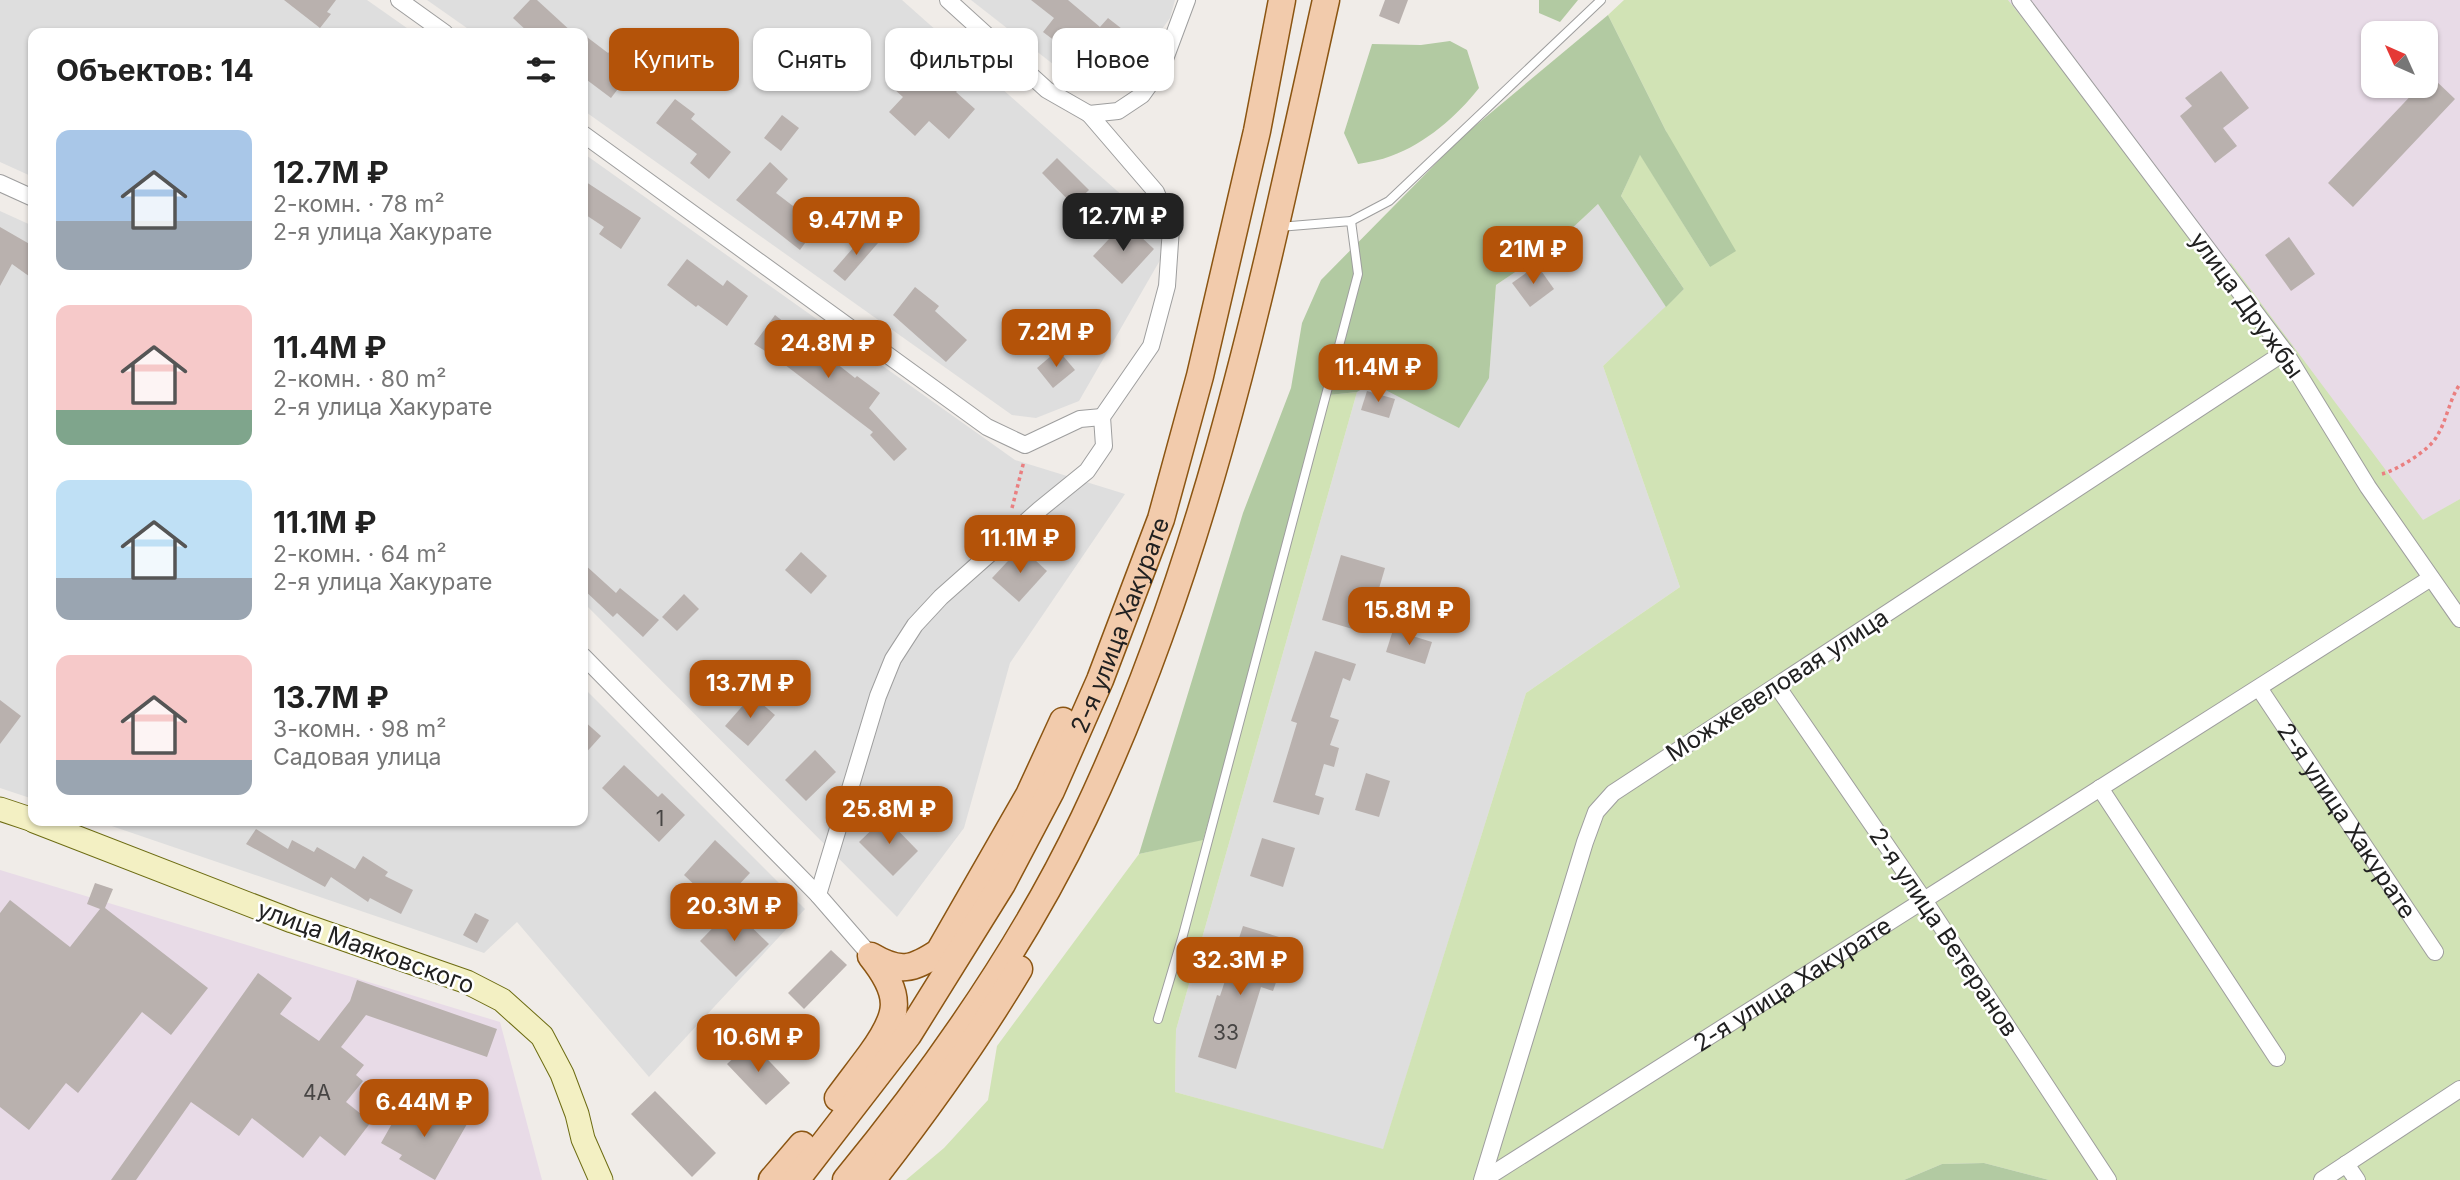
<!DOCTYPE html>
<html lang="ru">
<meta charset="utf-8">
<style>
body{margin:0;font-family:Inter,sans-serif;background:#f2f2f2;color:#222;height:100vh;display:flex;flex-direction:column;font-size:26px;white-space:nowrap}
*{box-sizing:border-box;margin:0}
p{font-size:23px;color:#767676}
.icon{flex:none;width:38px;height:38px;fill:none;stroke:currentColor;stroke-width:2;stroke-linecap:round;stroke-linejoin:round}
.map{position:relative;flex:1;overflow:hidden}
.side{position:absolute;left:28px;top:28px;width:560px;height:798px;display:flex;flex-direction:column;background:#fff;border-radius:14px;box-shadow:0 2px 5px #0004}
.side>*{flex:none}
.top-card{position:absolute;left:609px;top:28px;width:665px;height:63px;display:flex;gap:14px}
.needle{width:46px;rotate:315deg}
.controls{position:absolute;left:2361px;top:21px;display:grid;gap:14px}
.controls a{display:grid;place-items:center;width:77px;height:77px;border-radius:14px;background:#fff;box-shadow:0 2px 5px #0004;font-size:35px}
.price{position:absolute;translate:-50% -60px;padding:0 16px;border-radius:14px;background:#b45309;color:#fff;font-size:23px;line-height:46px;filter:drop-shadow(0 2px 4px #0008)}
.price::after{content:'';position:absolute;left:50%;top:42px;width:21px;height:16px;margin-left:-10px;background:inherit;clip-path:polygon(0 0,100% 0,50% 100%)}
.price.current{background:#222;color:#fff}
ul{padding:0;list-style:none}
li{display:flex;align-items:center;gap:21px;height:175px;padding:0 28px}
li span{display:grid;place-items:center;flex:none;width:196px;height:140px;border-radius:14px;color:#555}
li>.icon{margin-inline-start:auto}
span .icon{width:84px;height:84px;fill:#fffc;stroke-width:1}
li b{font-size:30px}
h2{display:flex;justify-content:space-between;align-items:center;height:84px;padding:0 28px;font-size:30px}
.tag{padding:0 24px;border-radius:14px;background:#fff;box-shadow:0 2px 5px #0004;font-size:24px;line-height:63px}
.tag.current{background:#b45309;color:#fff}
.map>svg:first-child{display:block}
</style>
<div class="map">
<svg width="2460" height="1180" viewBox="0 0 2460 1180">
<rect width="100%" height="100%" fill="#f0ece8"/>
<!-- residential -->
<g fill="#dedede">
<polygon points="0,0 367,0 414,33 33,33 33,177 0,162"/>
<polygon points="427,0 902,0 1151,221 1165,237 1163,255 1079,401 1036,418 1012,415 583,110 583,33 474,33"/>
<polygon points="971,0 1175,0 1170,18 1129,75 1111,88 1085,89"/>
<polygon points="583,153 1015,460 1125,494 1010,663 964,828 897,917 583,602"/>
<polygon points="1598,204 1666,307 1603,366 1680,587 1526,693 1383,1150 1175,1092 1176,1030 1357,392 1371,382 1489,378 1496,285 1551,248"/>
<polygon points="0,211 33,226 33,799 0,788"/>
<polygon points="583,687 805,909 649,1077 517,922 484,953 97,821 583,821"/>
</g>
<!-- industrial -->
<g fill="#e8dbe7" fill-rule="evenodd">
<path d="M2008,0H2460V499L2400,534L2115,134ZM2373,33H2426V86H2373Z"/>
<polygon points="0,870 500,1022 542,1180 0,1180"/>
</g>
<!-- grass -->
<polygon fill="#d1e3b5" points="1624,0 2008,0 2115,134 2215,273 2231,263 2423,520 2460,499 2460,1180 2049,1180 1984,1163 1942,1164 1904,1180 906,1180 944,1148 988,1100 997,1046 1139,854 1203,839 1329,395 1357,392 1176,1030 1175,1092 1383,1149 1526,693 1680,587 1603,366 1684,289 1621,196 1640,154 1710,267 1666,131 1608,15"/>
<!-- forest -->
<g fill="#b2caa2">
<polygon points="1539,0 1578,0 1560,22 1539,13"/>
<polygon points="1608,15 1666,131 1736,251 1710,267 1640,155 1621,196 1684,289 1666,307 1598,204 1551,248 1496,285 1489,378 1459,428 1372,383 1357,392 1329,395 1203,840 1139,854 1243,513 1291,388 1302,323 1321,280 1463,136"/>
<path d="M1450,41L1467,50L1479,88C1457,116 1425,144 1391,156C1381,160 1369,162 1358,164L1344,133L1372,44L1421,45Z"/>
<polygon points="1984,1163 2049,1180 1904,1180 1942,1164"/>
</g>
<!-- building -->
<g fill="#b9b1ae">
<polygon points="284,0 336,0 327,12 331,14 320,28"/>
<polygon points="530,0 537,0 573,33 529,33 513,18"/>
<polygon points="1031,0 1068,0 1100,27 1108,18 1131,36 1107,65 1064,30 1055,41 1043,32 1054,18"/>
<polygon points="1385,0 1408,0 1399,24 1379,16"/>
<polygon points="583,34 608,53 613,48 636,65 611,98 583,77"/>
<polygon points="955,48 978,68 956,92 975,109 949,139 929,121 915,136 889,112 903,97 886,82 912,53 934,72"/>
<polygon points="2434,70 2434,79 2455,99 2353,207 2328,183 2420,86 2426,86 2426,80"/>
<polygon points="2221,71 2249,108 2223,128 2237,146 2215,163 2180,116 2192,106 2185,98"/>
<polygon points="675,99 695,114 691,119 731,152 709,179 690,163 697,154 656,123"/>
<polygon points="782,115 799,128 781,151 764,138"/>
<polygon points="1057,158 1089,190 1073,205 1042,173"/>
<polygon points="770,162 788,179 776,193 818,225 800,250 736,200"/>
<polygon points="583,180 641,218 621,249 599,234 604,227 583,213"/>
<polygon points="1125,222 1154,249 1122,284 1093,256"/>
<polygon points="0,227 33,246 33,279 12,264 0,286"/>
<polygon points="866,233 878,243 845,281 833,271"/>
<polygon points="2289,237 2315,274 2291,291 2265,255"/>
<polygon points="687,259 723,286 727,280 748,296 727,326 698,305 696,307 667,285"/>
<polygon points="1537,265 1554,289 1530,307 1512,283"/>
<polygon points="915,287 939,306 935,311 967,340 946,362 893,315"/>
<polygon points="775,315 855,378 857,376 880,393 869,408 907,449 894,461 870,435 873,432 776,358 754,344"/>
<polygon points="1058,350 1075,370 1053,388 1037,368"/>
<polygon points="1367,391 1395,399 1389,418 1361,410"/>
<polygon points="1021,547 1047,571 1019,602 992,578"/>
<polygon points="801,552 827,576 811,594 785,570"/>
<polygon points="1341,555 1385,568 1366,633 1322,620"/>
<polygon points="583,563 616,593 620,588 659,620 643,637 617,613 613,617 583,589"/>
<polygon points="684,594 699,609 677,631 662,617"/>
<polygon points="1393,630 1432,642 1425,664 1386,652"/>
<polygon points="1315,651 1356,664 1350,681 1343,678 1330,717 1339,720 1330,745 1339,748 1334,767 1324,764 1315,795 1324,798 1319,815 1273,802 1297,723 1291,721"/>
<polygon points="752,695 775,715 748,746 725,726"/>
<polygon points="0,700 21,716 0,744"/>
<polygon points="583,720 601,736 583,756"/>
<polygon points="815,750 836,772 806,801 785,780"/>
<polygon points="624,765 658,797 662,793 685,815 659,842 602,788"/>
<polygon points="1366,773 1390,781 1379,817 1355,810"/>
<polygon points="885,817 918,851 893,876 859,842"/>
<polygon points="256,829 288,849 292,840 314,852 317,847 355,869 363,856 388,872 385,876 413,890 401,914 370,898 368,902 331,877 325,887 246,844"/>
<polygon points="1262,838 1295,848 1283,887 1250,876"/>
<polygon points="715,840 750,873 718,907 684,875"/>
<polygon points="95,883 113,889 105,908 208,988 171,1035 142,1012 78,1093 66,1083 29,1130 0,1107 0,913 10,900 70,947 100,909 87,904"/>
<polygon points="732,908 769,944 736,977 700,941"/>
<polygon points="475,913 489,920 477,943 463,935"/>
<polygon points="1243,926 1279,937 1269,968 1280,971 1273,991 1261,987 1236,1069 1198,1057 1217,995 1220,996"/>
<polygon points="831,950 847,965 804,1009 788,993"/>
<polygon points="258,973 292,998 280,1014 319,1041 350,1001 357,980 497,1029 487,1057 366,1015 341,1047 364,1065 356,1075 363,1081 346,1102 371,1122 345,1156 320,1136 303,1158 252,1118 239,1136 191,1102 136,1180 111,1180"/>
<polygon points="751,1042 790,1083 766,1105 727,1064"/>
<polygon points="655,1091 716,1153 692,1177 631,1114"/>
<polygon points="431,1104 467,1124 435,1180 399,1159 402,1155 381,1143 402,1106 423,1119"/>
</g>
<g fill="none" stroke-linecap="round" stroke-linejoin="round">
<defs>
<g id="lane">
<polyline points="1351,221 1389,201 1601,0"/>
<polyline points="1158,1019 1183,935 1358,274 1351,221 1279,227"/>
</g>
<g id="street">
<polyline points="399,0 445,33"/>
<polyline points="948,0 1047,90 1089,114"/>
<polyline points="2020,0 2285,352 2368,487 2460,619"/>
<polyline points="583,134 987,427 1025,445 1080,419 1102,417"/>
<polyline points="0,183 33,198"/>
<polyline points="583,656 818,895 871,956"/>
<polyline points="1777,686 1924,900 2108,1180"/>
<path id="s1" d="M2259,688L2435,952"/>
<polyline points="2100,788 2277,1058"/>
<polyline points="818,895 878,696 893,659 915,625 941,597 1039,510 1087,471 1104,446 1102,417 1151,346 1167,286 1171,228 1156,192 1089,114 1118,111 1142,95 1162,67 1187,0"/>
<polyline points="2346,1164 2357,1180"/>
<polyline points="1482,1180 1585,842 1596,812 1613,793 2285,352"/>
<path id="s2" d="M1483,1180L2431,578"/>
<polyline points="2322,1180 2460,1089"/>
</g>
<g id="secondary">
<polyline points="0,809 33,820"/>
<polyline points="34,821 292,921 467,982 502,1000 542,1036 562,1074 577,1114 583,1139 601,1180"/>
</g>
<g id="primary">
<path d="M838,1098C849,1083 860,1069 871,1054C900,1014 903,996 871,956C900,973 912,970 939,952L1029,795L1063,721"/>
<polyline points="772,1180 802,1145"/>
<path id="s3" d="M796,1180L908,1035L1002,884L1051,791L1100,680L1161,519L1200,376L1257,131L1282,0"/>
<path d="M846,1180C937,1069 1022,948 1084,818C1208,558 1264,279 1326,0"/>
<path d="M872,1180C925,1112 975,1043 1019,969"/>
</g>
</defs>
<!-- lane casing -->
<use href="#lane" stroke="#9e9e9e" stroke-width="10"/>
<!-- street casing -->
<use href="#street" stroke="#9e9e9e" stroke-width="18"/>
<!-- secondary casing -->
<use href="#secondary" stroke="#6d6c12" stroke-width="25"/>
<!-- primary casing -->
<use href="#primary" stroke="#8b5512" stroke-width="29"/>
<!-- path -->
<g stroke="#ea7f80" stroke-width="3.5" stroke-dasharray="3.5 3.5" stroke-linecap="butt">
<path d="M2382,474C2397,470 2430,450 2437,436C2447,420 2449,400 2460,384"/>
<polyline points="1012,508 1024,461"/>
</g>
<!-- lane -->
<use href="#lane" stroke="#fff" stroke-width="8"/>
<!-- street -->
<use href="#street" stroke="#fff" stroke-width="16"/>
<!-- secondary -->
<use href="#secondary" stroke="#f3f0c3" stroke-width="23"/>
<!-- primary -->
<use href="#primary" stroke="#f2cbac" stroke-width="26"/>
</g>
<g text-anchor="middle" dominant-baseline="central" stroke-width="5" stroke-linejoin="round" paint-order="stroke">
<!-- number labels -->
<g font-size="21" fill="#474544">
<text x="660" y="818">1</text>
<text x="1226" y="1032">33</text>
<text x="317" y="1092">4А</text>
</g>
<!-- street labels -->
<g font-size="24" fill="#212121" stroke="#fff">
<text transform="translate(2247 305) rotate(54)">улица Дружбы</text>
<text stroke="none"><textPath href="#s3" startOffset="646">2-я улица Хакурате</textPath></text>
<text transform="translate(1777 685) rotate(-33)">Можжевеловая улица</text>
<text stroke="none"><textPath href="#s1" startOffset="159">2-я улица Хакурате</textPath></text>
<text transform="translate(1944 932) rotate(56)">2-я улица Ветеранов</text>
<text transform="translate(366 947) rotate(20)">улица Маяковского</text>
<text stroke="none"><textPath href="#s2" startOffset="366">2-я улица Хакурате</textPath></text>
</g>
</g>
</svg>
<div class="controls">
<a><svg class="needle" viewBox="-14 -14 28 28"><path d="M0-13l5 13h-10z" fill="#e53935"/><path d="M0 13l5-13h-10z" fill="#767676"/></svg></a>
</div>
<b class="price current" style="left:1123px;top:253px">12.7M ₽</b>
<b class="price" style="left:856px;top:257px">9.47M ₽</b>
<b class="price" style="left:1533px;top:286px">21M ₽</b>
<b class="price" style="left:1056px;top:369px">7.2M ₽</b>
<b class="price" style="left:828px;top:380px">24.8M ₽</b>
<b class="price" style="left:1378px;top:404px">11.4M ₽</b>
<b class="price" style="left:1020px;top:575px">11.1M ₽</b>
<b class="price" style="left:1409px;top:647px">15.8M ₽</b>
<b class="price" style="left:750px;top:720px">13.7M ₽</b>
<b class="price" style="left:889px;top:846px">25.8M ₽</b>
<b class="price" style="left:734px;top:943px">20.3M ₽</b>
<b class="price" style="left:1240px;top:997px">32.3M ₽</b>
<b class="price" style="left:758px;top:1074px">10.6M ₽</b>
<b class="price" style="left:424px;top:1139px">6.44M ₽</b>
<div class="top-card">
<a class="tag current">Купить</a>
<a class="tag">Снять</a>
<a class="tag">Фильтры</a>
<a class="tag">Новое</a>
</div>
<section class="side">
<h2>Объектов: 14<svg class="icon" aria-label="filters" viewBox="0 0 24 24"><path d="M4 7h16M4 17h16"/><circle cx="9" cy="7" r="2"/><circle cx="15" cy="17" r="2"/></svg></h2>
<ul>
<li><span style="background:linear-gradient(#a9c7e8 65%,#9aa5b1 0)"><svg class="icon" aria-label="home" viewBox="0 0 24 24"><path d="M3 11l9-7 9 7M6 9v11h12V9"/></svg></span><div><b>12.7M ₽</b><p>2-комн. · 78 m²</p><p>2-я улица Хакурате</p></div></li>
<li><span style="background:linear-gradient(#f6c9c9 75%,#7fa58c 0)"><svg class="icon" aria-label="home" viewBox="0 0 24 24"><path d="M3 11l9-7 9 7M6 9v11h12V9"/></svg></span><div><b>11.4M ₽</b><p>2-комн. · 80 m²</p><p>2-я улица Хакурате</p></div></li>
<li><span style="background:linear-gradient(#bfe0f5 70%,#9aa5b1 0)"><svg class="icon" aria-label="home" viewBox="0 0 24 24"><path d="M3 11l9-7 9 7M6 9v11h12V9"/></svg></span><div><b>11.1M ₽</b><p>2-комн. · 64 m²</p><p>2-я улица Хакурате</p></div></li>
<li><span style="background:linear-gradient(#f6c9c9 75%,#9aa5b1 0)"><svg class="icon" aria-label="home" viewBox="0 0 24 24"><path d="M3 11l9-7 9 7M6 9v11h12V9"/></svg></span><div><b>13.7M ₽</b><p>3-комн. · 98 m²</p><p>Садовая улица</p></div></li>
</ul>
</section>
</div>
